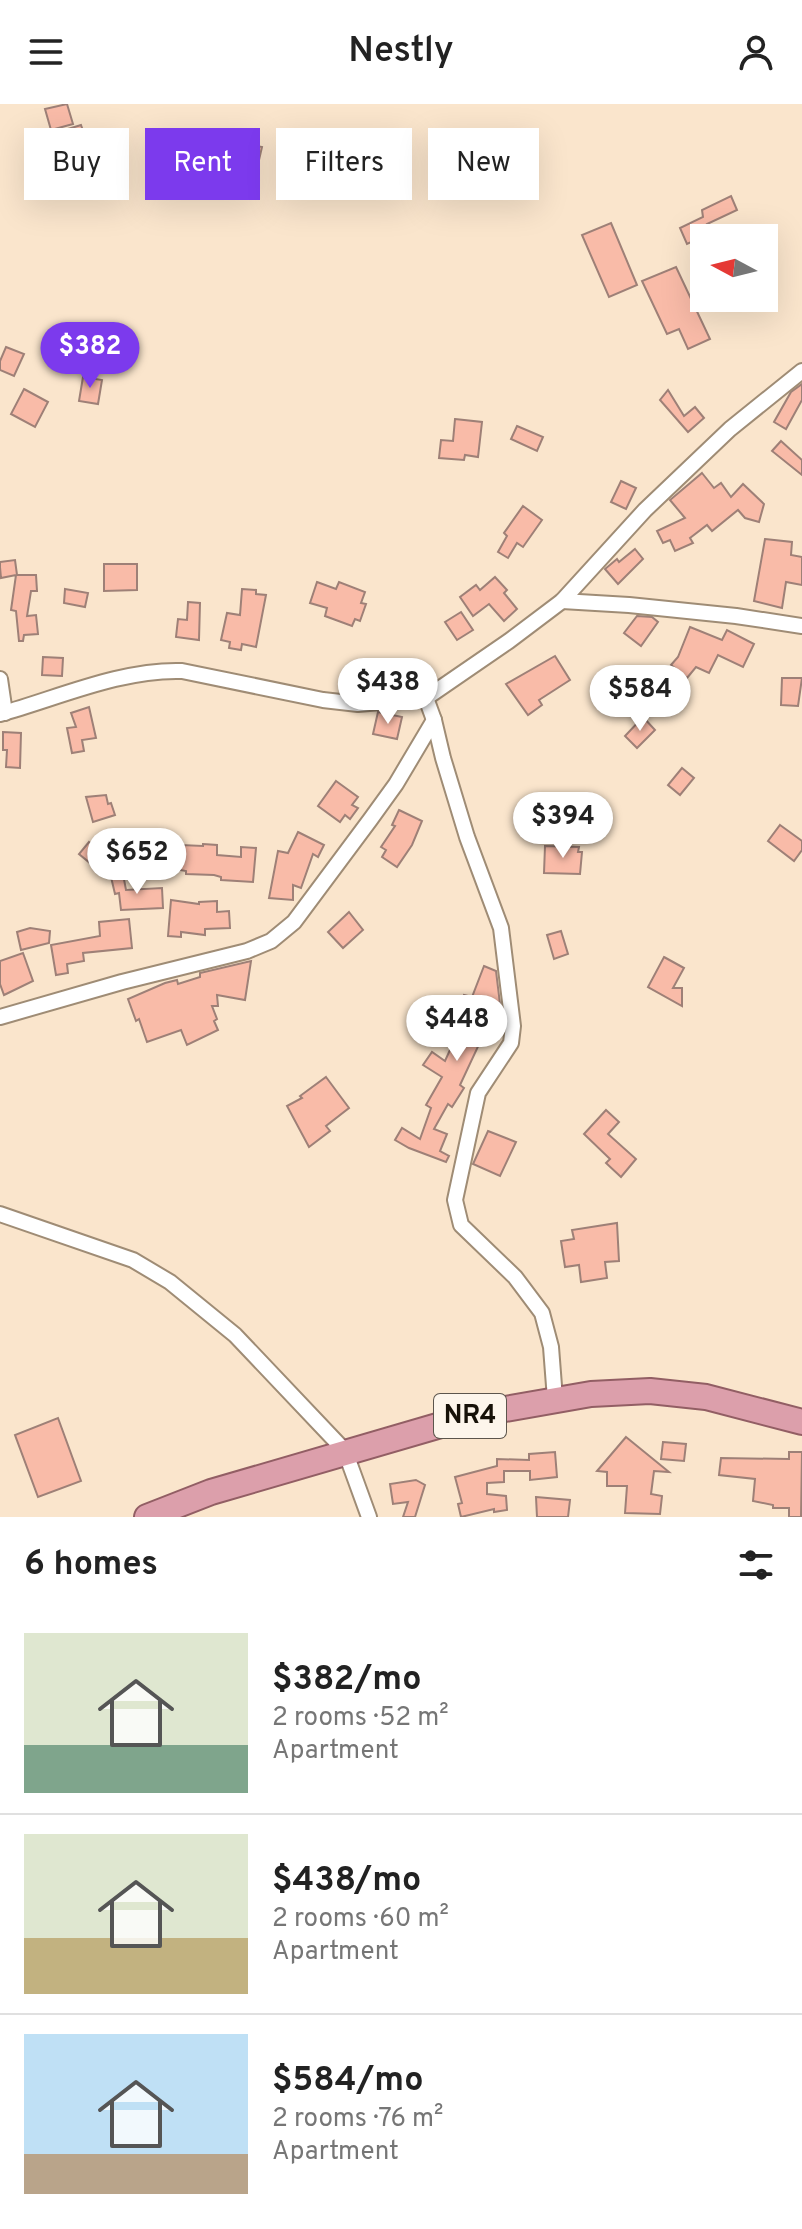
<!DOCTYPE html>
<meta charset="utf-8">
<style>
body{margin:0;font-family:Overpass,sans-serif;background:#f6f6f6;color:#222;height:100vh;display:flex;flex-direction:column;font-size:30px;white-space:nowrap}
*{box-sizing:border-box;margin:0}
p{font-size:26px;color:#767676}
.icon{flex:none;width:44px;height:44px;fill:none;stroke:currentColor;stroke-width:2;stroke-linecap:round;stroke-linejoin:round}
.map{position:relative;height:1413px;overflow:hidden}
.sheet{display:flex;flex-direction:column;background:#fff;flex:1}
.sheet>*{flex:none}
.banner{position:absolute;left:24px;top:24px;width:754px;height:72px;display:flex;gap:16px}
.needle{width:52px;rotate:277deg}
.tools{position:absolute;left:690px;top:120px;display:grid;gap:16px}
.tools a{display:grid;place-items:center;width:88px;height:88px;border-radius:0px;background:#fff;box-shadow:0 8px 32px #0002;font-size:40px}
.price{position:absolute;translate:-50% -68px;padding:0 18px;border-radius:28px;background:#fff;color:#222;font-size:26px;line-height:52px;filter:drop-shadow(0 2px 4px #0008)}
.price::after{content:'';position:absolute;left:50%;top:48px;width:24px;height:18px;margin-left:-12px;background:inherit;clip-path:polygon(0 0,100% 0,50% 100%)}
.price.selected{background:#7c3aed;color:#fff}
ul{padding:0;list-style:none}
li{display:flex;align-items:center;gap:24px;height:200px;padding:0 24px}
li+li{border-top:2px solid #e0e0e0}
li span{display:grid;place-items:center;flex:none;width:224px;height:160px;border-radius:0px;color:#555}
li>.icon{margin-inline-start:auto}
span .icon{width:96px;height:96px;fill:#fffc;stroke-width:1}
li b{font-size:34px}
h2{display:flex;justify-content:space-between;align-items:center;height:96px;padding:0 24px;font-size:34px}
.tag{padding:0 28px;border-radius:0px;background:#fff;box-shadow:0 8px 32px #0002;font-size:28px;line-height:72px}
.tag.selected{background:#7c3aed;color:#fff}
header{display:flex;justify-content:space-between;align-items:center;height:104px;padding:0 24px;background:#fff;font-size:36px;font-weight:600}
.map>svg:first-child{display:block}
</style>
<header><svg class="icon" aria-label="menu" viewBox="0 0 24 24"><path d="M4 6h16M4 12h16M4 18h16"/></svg>Nestly<svg class="icon" aria-label="person" viewBox="0 0 24 24"><circle cx="12" cy="8" r="4"/><path d="M4 21q1-7 8-7t8 7"/></svg></header>
<div class="map">
<svg width="802" height="1413" viewBox="0 0 802 1413">
<rect width="100%" height="100%" fill="#fae5cc"/>
<!-- building -->
<g fill="#f9bba8" stroke="#9e8077" stroke-width="2">
<polygon points="67,0 73,20 51,26 45,5"/>
<polygon points="81,21 89,44 76,49 68,25"/>
<polygon points="237,38 262,43 259,56 234,49"/>
<polygon points="731,92 737,106 707,120 711,129 687,140 680,124 703,113 702,106"/>
<polygon points="611,119 637,181 609,193 582,131"/>
<polygon points="676,163 710,235 688,245 679,225 667,230 642,177"/>
<polygon points="6,243 24,250 14,272 0,266 0,257"/>
<polygon points="83,273 102,276 98,300 79,297"/>
<polygon points="802,280 802,296 786,325 774,318 791,288"/>
<polygon points="24,285 48,298 35,323 11,310"/>
<polygon points="668,286 684,312 695,303 704,314 688,328 660,296"/>
<polygon points="455,315 482,318 478,353 465,351 464,356 439,354 441,336 453,337"/>
<polygon points="517,322 543,333 537,347 511,335"/>
<polygon points="781,337 802,356 802,371 772,347"/>
<polygon points="702,369 714,384 721,379 731,393 743,380 764,400 759,418 745,414 738,406 712,427 707,421 690,434 693,439 675,447 670,436 663,439 657,427 685,414 670,396"/>
<polygon points="621,377 636,384 626,405 611,398"/>
<polygon points="523,402 542,416 523,443 517,439 508,454 498,448 507,432 504,429"/>
<polygon points="765,435 792,438 791,451 802,453 802,481 786,478 782,504 754,497"/>
<polygon points="635,445 643,455 618,480 605,465 617,455 619,458"/>
<polygon points="15,456 17,471 36,471 37,487 31,487 27,512 36,511 38,530 24,531 23,537 19,537 16,507 11,506 16,471 1,474 0,463 0,458"/>
<polygon points="104,460 137,460 137,486 104,487"/>
<polygon points="495,473 507,486 504,489 517,505 504,517 489,500 473,512 460,493 476,481 480,486"/>
<polygon points="317,478 336,485 339,478 365,488 361,499 366,500 360,517 355,515 352,522 325,512 327,504 310,499"/>
<polygon points="65,485 88,489 85,503 64,499"/>
<polygon points="242,485 256,486 256,490 266,491 256,543 242,540 241,546 229,544 230,538 221,536 227,509 240,511"/>
<polygon points="188,498 200,499 199,536 176,533 178,515 187,516"/>
<polygon points="461,508 473,526 457,536 445,518"/>
<polygon points="637,512 652,513 658,518 641,542 624,529"/>
<polygon points="690,523 722,536 727,526 754,540 743,563 718,551 709,569 696,563 687,574 671,561 678,553"/>
<polygon points="555,552 570,576 539,596 542,601 528,611 506,580"/>
<polygon points="43,553 63,554 62,572 42,571"/>
<polygon points="782,574 802,574 798,602 781,601"/>
<polygon points="89,603 96,634 82,636 84,647 72,649 67,624 76,623 71,609"/>
<polygon points="378,608 402,613 397,635 373,630"/>
<polygon points="643,613 655,626 637,644 625,632"/>
<polygon points="3,628 21,629 20,664 6,663 7,646 3,646"/>
<polygon points="682,664 694,674 680,691 668,681"/>
<polygon points="336,677 358,693 352,701 358,704 350,715 345,711 340,718 318,702"/>
<polygon points="106,691 108,700 111,699 115,711 93,718 86,693"/>
<polygon points="399,706 422,717 412,741 397,763 382,753 386,746 381,743 395,722 392,721"/>
<polygon points="780,721 802,737 802,746 794,757 768,737"/>
<polygon points="298,728 324,741 318,753 313,750 301,784 293,781 293,796 269,794 278,747 288,749"/>
<polygon points="89,738 106,751 96,764 79,750"/>
<polygon points="203,740 217,741 217,751 241,753 241,743 256,744 253,778 221,776 221,773 214,771 186,770 186,767 180,766 181,741 203,742"/>
<polygon points="545,742 579,743 578,748 582,748 580,770 544,769"/>
<polygon points="123,770 126,786 162,784 163,804 121,806 119,789 115,790 111,773"/>
<polygon points="171,796 199,800 199,798 217,797 217,808 229,807 230,824 205,825 205,831 181,828 181,833 168,832"/>
<polygon points="349,808 363,826 343,844 328,828"/>
<polygon points="129,815 132,844 83,849 84,857 67,860 68,869 56,871 51,841 100,832 99,818"/>
<polygon points="30,824 50,827 49,839 21,846 17,828"/>
<polygon points="561,827 568,850 554,855 547,831"/>
<polygon points="23,849 33,877 4,891 0,880 0,857"/>
<polygon points="664,853 684,864 673,884 682,884 682,902 648,883"/>
<polygon points="251,857 245,896 217,891 218,902 212,902 217,915 214,917 218,926 187,941 181,926 147,938 139,915 136,917 128,895 165,879 177,876 178,880 200,873 200,869"/>
<polygon points="484,862 496,867 500,900 491,921 496,924 490,936 485,933 483,937 481,936 460,981 464,984 452,1003 448,1000 434,1025 447,1030 440,1047 449,1052 446,1058 409,1044 395,1036 402,1024 420,1035 431,1004 426,1001 442,973 423,961 432,948 445,957 469,904 461,902 464,891 472,893"/>
<polygon points="326,973 349,1004 326,1022 330,1027 309,1043 287,1002 302,994 300,992"/>
<polygon points="606,1006 619,1018 608,1030 636,1055 621,1073 606,1059 610,1055 584,1030"/>
<polygon points="488,1027 516,1038 500,1072 473,1060"/>
<polygon points="617,1119 619,1157 605,1158 607,1174 581,1178 579,1161 565,1163 561,1137 574,1135 572,1126"/>
<polygon points="58,1314 81,1377 38,1393 15,1331"/>
<polygon points="626,1333 669,1368 654,1367 651,1390 662,1392 660,1410 625,1409 627,1382 607,1382 607,1368 597,1367"/>
<polygon points="663,1338 686,1340 684,1357 661,1355"/>
<polygon points="555,1348 557,1373 530,1376 530,1367 504,1367 504,1378 487,1379 487,1390 506,1392 507,1406 494,1408 494,1405 461,1413 458,1400 462,1399 455,1373 497,1362 497,1355 529,1356 529,1350"/>
<polygon points="789,1348 802,1348 801,1413 789,1413 789,1404 773,1404 773,1401 753,1397 755,1375 719,1371 721,1354 789,1355"/>
<polygon points="416,1376 425,1381 415,1413 403,1413 408,1398 393,1400 390,1380"/>
<polygon points="536,1393 570,1396 568,1413 537,1413"/>
</g>
<g fill="none" stroke-linecap="round" stroke-linejoin="round">
<defs>
<g id="minor">
<polyline points="562,497 629,501 736,512 802,522"/>
<polyline points="0,575 5,609"/>
<polyline points="426,594 434,616 443,654 467,733 501,824 513,922 511,939 478,989 455,1096 461,1121 515,1173 542,1209 551,1243 555,1295"/>
<path d="M0,610C58,594 121,565 182,567L323,596L358,600L426,594L509,537L562,497L645,406L730,325L802,267"/>
<polyline points="0,913 122,878 247,847 271,837 294,818 370,716 396,680 434,616"/>
<polyline points="0,1110 133,1156 170,1178 235,1231 345,1347 369,1413"/>
</g>
<polyline id="trunk" points="147,1413 211,1388 482,1309 591,1290 650,1287 706,1293 802,1318"/>
</defs>
<!-- minor casing -->
<use href="#minor" stroke="#9f8c75" stroke-width="18"/>
<!-- trunk casing -->
<use href="#trunk" stroke="#925e64" stroke-width="28"/>
<!-- minor -->
<use href="#minor" stroke="#fff" stroke-width="14"/>
<!-- trunk -->
<use href="#trunk" stroke="#dc9fab" stroke-width="24"/>
</g>
<g text-anchor="middle" dominant-baseline="central" stroke-width="8" stroke-linejoin="round" paint-order="stroke">
<!-- shield labels -->
<rect fill="#fdf5eb" stroke="#5c554c" stroke-width="2" x="434" y="1290" width="72" height="44" rx="6"/>
<g font-size="26" font-weight="bold" fill="#171108">
<text x="470" y="1312">NR4</text>
</g>
</g>
</svg>
<div class="tools">
<a><svg class="needle" viewBox="-14 -14 28 28"><path d="M0-13l5 13h-10z" fill="#e53935"/><path d="M0 13l5-13h-10z" fill="#767676"/></svg></a>
</div>
<b class="price selected" style="left:90px;top:286px">$382</b>
<b class="price" style="left:388px;top:622px">$438</b>
<b class="price" style="left:640px;top:629px">$584</b>
<b class="price" style="left:563px;top:756px">$394</b>
<b class="price" style="left:137px;top:792px">$652</b>
<b class="price" style="left:457px;top:959px">$448</b>
<div class="banner">
<a class="tag">Buy</a>
<a class="tag selected">Rent</a>
<a class="tag">Filters</a>
<a class="tag">New</a>
</div>
</div>
<section class="sheet">
<h2>6 homes<svg class="icon" aria-label="filters" viewBox="0 0 24 24"><path d="M4 7h16M4 17h16"/><circle cx="9" cy="7" r="2"/><circle cx="15" cy="17" r="2"/></svg></h2>
<ul>
<li><span style="background:linear-gradient(#dfe7d0 70%,#7fa58c 0)"><svg class="icon" aria-label="home" viewBox="0 0 24 24"><path d="M3 11l9-7 9 7M6 9v11h12V9"/></svg></span><div><b>$382/mo</b><p>2 rooms · 52 m²</p><p>Apartment</p></div></li>
<li><span style="background:linear-gradient(#dfe7d0 65%,#c2b280 0)"><svg class="icon" aria-label="home" viewBox="0 0 24 24"><path d="M3 11l9-7 9 7M6 9v11h12V9"/></svg></span><div><b>$438/mo</b><p>2 rooms · 60 m²</p><p>Apartment</p></div></li>
<li><span style="background:linear-gradient(#bfe0f5 75%,#b9a48a 0)"><svg class="icon" aria-label="home" viewBox="0 0 24 24"><path d="M3 11l9-7 9 7M6 9v11h12V9"/></svg></span><div><b>$584/mo</b><p>2 rooms · 76 m²</p><p>Apartment</p></div></li>
</ul>
</section>
